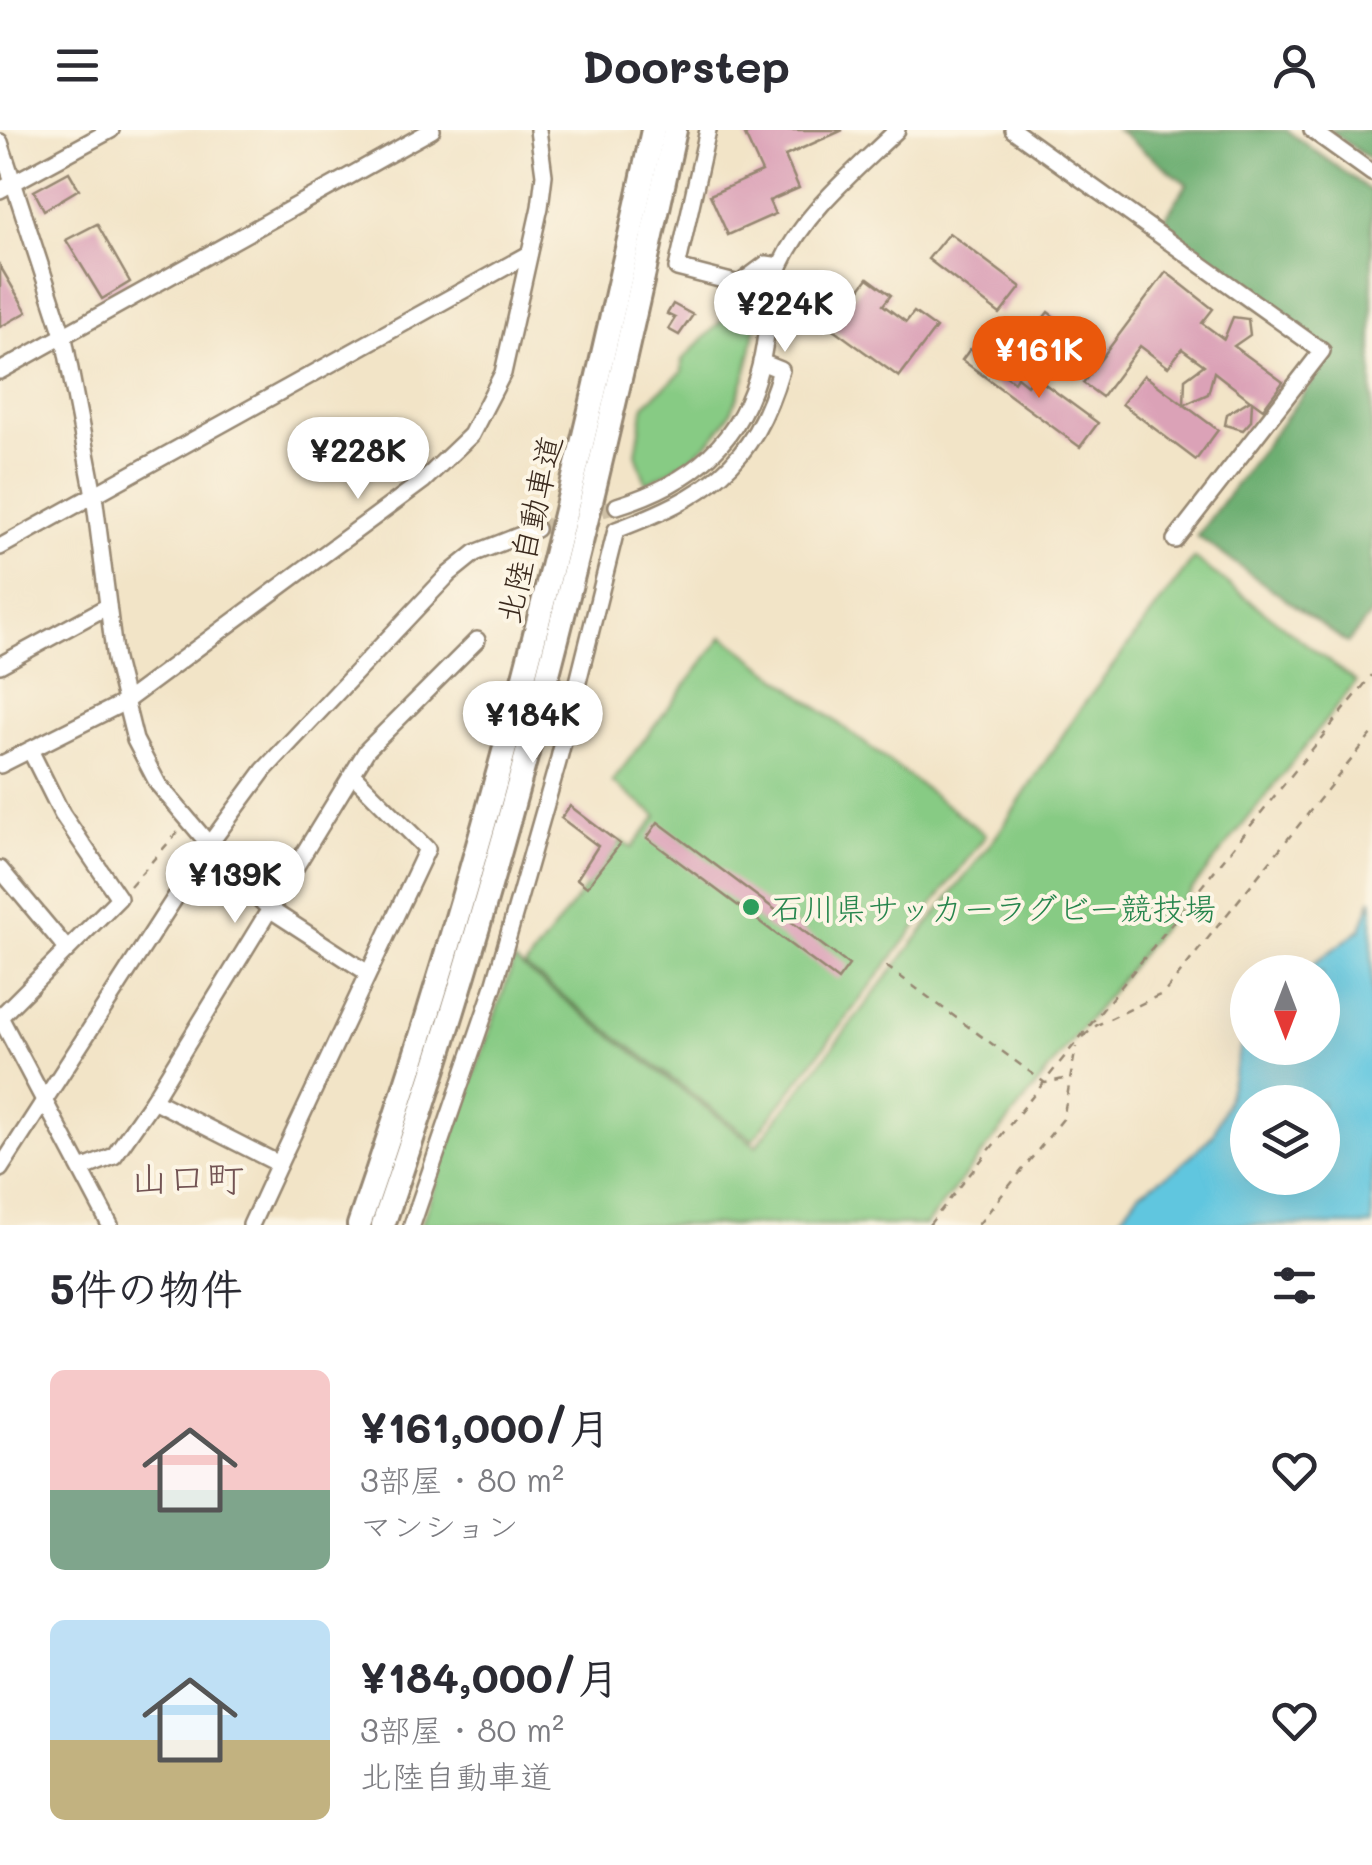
<!DOCTYPE html>
<html lang="ja">
<meta charset="utf-8">
<style>
body{margin:0;font-family:Mali,"Klee One",sans-serif;background:#f2f2f3;color:#2b2b33;height:100vh;display:flex;flex-direction:column;font-size:38px;white-space:nowrap}
*{box-sizing:border-box;margin:0}
p{font-size:32px;color:#7c7c81}
.icon{flex:none;width:55px;height:55px;fill:none;stroke:currentColor;stroke-width:2;stroke-linecap:round;stroke-linejoin:round}
.map{position:relative;height:1095px;overflow:hidden}
.sheet{display:flex;flex-direction:column;background:#fff;flex:1}
.sheet>*{flex:none}
.needle{width:65px;rotate:180deg}
.tools{position:absolute;left:1230px;top:825px;display:grid;gap:20px}
.tools a{display:grid;place-items:center;width:110px;height:110px;border-radius:50%;background:#fff;box-shadow:0 10px 40px #0002;font-size:50px}
.price{position:absolute;translate:-50% -85px;padding:0 22px;border-radius:35px;background:#fff;color:#222;font-size:32px;line-height:65px;filter:drop-shadow(0 2px 5px #0008)}
.price::after{content:'';position:absolute;left:50%;top:60px;width:30px;height:22px;margin-left:-15px;background:inherit;clip-path:polygon(0 0,100% 0,50% 100%)}
.price.selected{background:#ea580c;color:#fff}
ul{padding:0;list-style:none}
li{display:flex;align-items:center;gap:30px;height:250px;padding:0 50px}
li span{display:grid;place-items:center;flex:none;width:280px;height:200px;border-radius:15px;color:#555}
li>.icon{margin-inline-start:auto}
span .icon{width:120px;height:120px;fill:#fffc;stroke-width:1}
li b{font-size:42px}
h2{display:flex;justify-content:space-between;align-items:center;height:120px;padding:0 50px;font-size:42px}
header{display:flex;justify-content:space-between;align-items:center;height:130px;padding:0 50px;background:#fff;font-size:45px;font-weight:800}
.map>svg:first-child{display:block}
</style>
<header><svg class="icon" aria-label="menu" viewBox="0 0 24 24"><path d="M4 6h16M4 12h16M4 18h16"/></svg>Doorstep<svg class="icon" aria-label="person" viewBox="0 0 24 24"><circle cx="12" cy="8" r="4"/><path d="M4 21q1-7 8-7t8 7"/></svg></header>
<div class="map">
<svg width="1372" height="1095" viewBox="0 0 1372 1095">
<rect width="100%" height="100%" fill="#fcf5e5"/>
<filter id="ink" filterUnits="userSpaceOnUse"><feTurbulence type="fractalNoise" baseFrequency=".01" numOctaves="2"/><feDisplacementMap in="SourceGraphic" scale="20" xChannelSelector="R" yChannelSelector="G"/><feConvolveMatrix kernelMatrix="1 2 1 2 8 2 1 2 1" color-interpolation-filters="sRGB"/></filter>
<filter id="wash" filterUnits="userSpaceOnUse"><feTurbulence type="fractalNoise" baseFrequency=".0048" numOctaves="4" result="noise"/><feDisplacementMap in="SourceGraphic" scale="40" xChannelSelector="R" yChannelSelector="G"/><feGaussianBlur stdDeviation="2.25" result="paint"/><feColorMatrix in="noise" values="0 0 0 0 0 0 0 0 0 0 0 0 0 0 0 0 0 1.4 0 .05"/><feComposite in="paint" operator="in"/></filter>
<g filter="url(#wash)">
<rect width="100%" height="100%" fill="#f2e4c7"/>
<!-- green -->
<g fill="#87cb84" stroke="#617a51" stroke-width="2.5">
<path d="M761,151C762,168 756,188 754,205C742,281 718,321 646,353L636,324L644,275L682,242V230Z"/>
<polygon points="1194,428 1356,552 926,1095 421,1095 514,831 756,1016 998,704 1078,582"/>
<polygon points="723,506 986,705 753,1010 525,837 621,711 632,718 657,686 612,652"/>
</g>
<!-- forest -->
<g fill="#6daf72" stroke="#546c48" stroke-width="2.5">
<polygon points="1117,0 1286,0 1372,62 1372,483 1347,513 1197,406 1328,231 1159,98 1187,54"/>
<polygon points="1329,0 1372,0 1372,31"/>
</g>
<!-- water -->
<path fill="#61c6df" stroke="#4e787e" stroke-width="2.5" fill-rule="evenodd" d="M1372,768V1095H1115L1139,1063L1179,1037L1213,1005L1227,971L1247,890L1248,918H1322V842H1302L1361,799ZM1248,972H1322V1048H1248Z"/>
<g id="blocks">
<!-- building -->
<g fill="#dba2b7">
<polygon points="755,0 843,0 785,26 799,58 769,71 775,84 728,105 710,65 762,42 745,5"/>
<polygon points="69,42 79,59 44,80 34,61"/>
<polygon points="97,94 130,152 102,169 66,110"/>
<polygon points="949,103 1021,157 1000,184 928,129"/>
<polygon points="0,136 27,182 0,197"/>
<polygon points="1166,142 1213,179 1202,193 1224,209 1233,187 1248,189 1250,205 1234,216 1283,252 1263,279 1252,271 1251,291 1243,300 1225,295 1227,284 1250,270 1214,242 1208,264 1184,275 1185,249 1204,235 1182,219 1168,237 1140,216 1102,267 1083,253"/>
<polygon points="868,148 891,165 883,175 906,192 914,182 936,198 899,247 822,191 844,161 853,168"/>
<polygon points="673,174 693,185 679,205 668,199 675,188 667,184"/>
<polygon points="1048,182 1083,209 1061,238 1026,211"/>
<polygon points="970,219 1014,252 1017,247 1027,255 1034,246 1098,293 1080,317 962,230"/>
<polygon points="1144,245 1218,300 1196,330 1122,274"/>
<polygon points="570,676 620,714 587,757 577,749 598,716 561,688"/>
<polygon points="658,692 849,835 838,850 647,708"/>
</g>
</g>
</g>
<g filter="url(#ink)">
<use href="#blocks" fill-opacity="0" stroke="#968772" stroke-width="2.5"/>
<g fill="none" stroke-linecap="round" stroke-linejoin="round">
<!-- minor-tunnel -->
<polyline stroke="#cdbfa5" stroke-width="15" stroke-dasharray="15 8" stroke-linecap="butt" points="536,399 617,376"/>
<defs>
<g id="minor">
<polyline points="708,0 677,138 739,154 766,134 780,136"/>
<polyline points="1013,0 1322,221 1175,410"/>
<polyline points="1312,0 1372,43"/>
<polyline points="0,12 64,208 94,365 115,530 135,610 158,654 240,751 271,780 368,843"/>
<polyline points="0,60 111,0"/>
<polyline points="0,241 432,0"/>
<path d="M617,376C692,353 742,312 761,233C769,201 767,164 781,134C805,81 856,40 897,0"/>
<polyline points="0,417 529,124"/>
<polyline points="0,535 108,476"/>
<polyline points="0,635 123,573 423,351 471,305 503,243 540,77 544,45 538,0"/>
<polyline points="0,739 67,819"/>
<polyline points="0,887 119,768 62,684 30,620"/>
<polyline points="0,887 110,1095"/>
<polyline points="153,970 367,620 477,510"/>
<polyline points="84,1038 114,1026 153,970 279,1034 427,719 353,645"/>
<polyline points="0,1039 211,712 264,640 449,444 475,423 536,399"/>
<polyline points="251,1095 279,1034"/>
<path d="M412,1095L494,856L558,632L616,400C706,366 753,337 781,240L761,232"/>
</g>
<g id="highway">
<path d="M359,1095C483,737 573,371 653,0"/>
<path d="M383,1095C507,737 596,370 675,0"/>
</g>
</defs>
<!-- minor casing -->
<use href="#minor" stroke="#968772" stroke-width="20"/>
<!-- highway casing -->
<use href="#highway" stroke="#968772" stroke-width="28"/>
<!-- path -->
<g stroke="#968772" stroke-width="2.5" stroke-dasharray="8 8" stroke-linecap="butt">
<polyline points="130,756 178,702"/>
<polyline points="886,836 1045,953 1072,947"/>
<polyline points="1083,907 1097,895 1164,863 1372,604"/>
<polyline points="929,1095 1372,545"/>
<polyline points="978,1095 1063,989 1076,917"/>
</g>
<!-- minor -->
<use href="#minor" stroke="#fff" stroke-width="15"/>
<!-- highway -->
<use href="#highway" stroke="#fff" stroke-width="22"/>
</g>
</g>
<!-- markers -->
<circle fill="#2e9e5b" stroke="#fcf5e5" stroke-width="4" cx="751" cy="777" r="10"/>
<g text-anchor="middle" dominant-baseline="central" stroke-width="8" stroke-linejoin="round" paint-order="stroke">
<!-- street labels -->
<g font-size="32" fill="#3b2a1e" stroke="#fcf5e5">
<text transform="translate(528 399) rotate(-77)">北陸自動車道</text>
</g>
<!-- leisure labels -->
<g font-size="32" fill="#27864d" stroke="#fcf5e5" text-anchor="start">
<text x="771" y="777">石川県サッカーラグビー競技場</text>
</g>
<!-- quarter labels -->
<g font-size="38" fill="#735454" stroke="#fcf5e5">
<text x="187" y="1047">山口町</text>
</g>
</g>
</svg>
<div class="tools">
<a><svg class="needle" viewBox="-14 -14 28 28"><path d="M0-13l5 13h-10z" fill="#e53935"/><path d="M0 13l5-13h-10z" fill="#7c7c81"/></svg></a>
<a><svg class="icon" aria-label="layers" viewBox="0 0 24 24"><path d="M12 4l9 5-9 5-9-5zM3 14l9 5 9-5"/></svg></a>
</div>
<b class="price" style="left:785px;top:225px">¥224K</b>
<b class="price selected" style="left:1039px;top:271px">¥161K</b>
<b class="price" style="left:358px;top:372px">¥228K</b>
<b class="price" style="left:533px;top:636px">¥184K</b>
<b class="price" style="left:235px;top:796px">¥139K</b>
</div>
<section class="sheet">
<h2>5件の物件<svg class="icon" aria-label="filters" viewBox="0 0 24 24"><path d="M4 7h16M4 17h16"/><circle cx="9" cy="7" r="2"/><circle cx="15" cy="17" r="2"/></svg></h2>
<ul>
<li><span style="background:linear-gradient(#f6c9c9 60%,#7fa58c 0)"><svg class="icon" aria-label="home" viewBox="0 0 24 24"><path d="M3 11l9-7 9 7M6 9v11h12V9"/></svg></span><div><b>¥161,000/月</b><p>3部屋 · 80 m²</p><p>マンション</p></div><svg class="icon" aria-label="heart" viewBox="0 0 24 24"><path d="M12 20l-8-8c-3-5 5-10 8-4 3-6 11-1 8 4z"/></svg></li>
<li><span style="background:linear-gradient(#bfe0f5 60%,#c2b280 0)"><svg class="icon" aria-label="home" viewBox="0 0 24 24"><path d="M3 11l9-7 9 7M6 9v11h12V9"/></svg></span><div><b>¥184,000/月</b><p>3部屋 · 80 m²</p><p>北陸自動車道</p></div><svg class="icon" aria-label="heart" viewBox="0 0 24 24"><path d="M12 20l-8-8c-3-5 5-10 8-4 3-6 11-1 8 4z"/></svg></li>
</ul>
</section>
